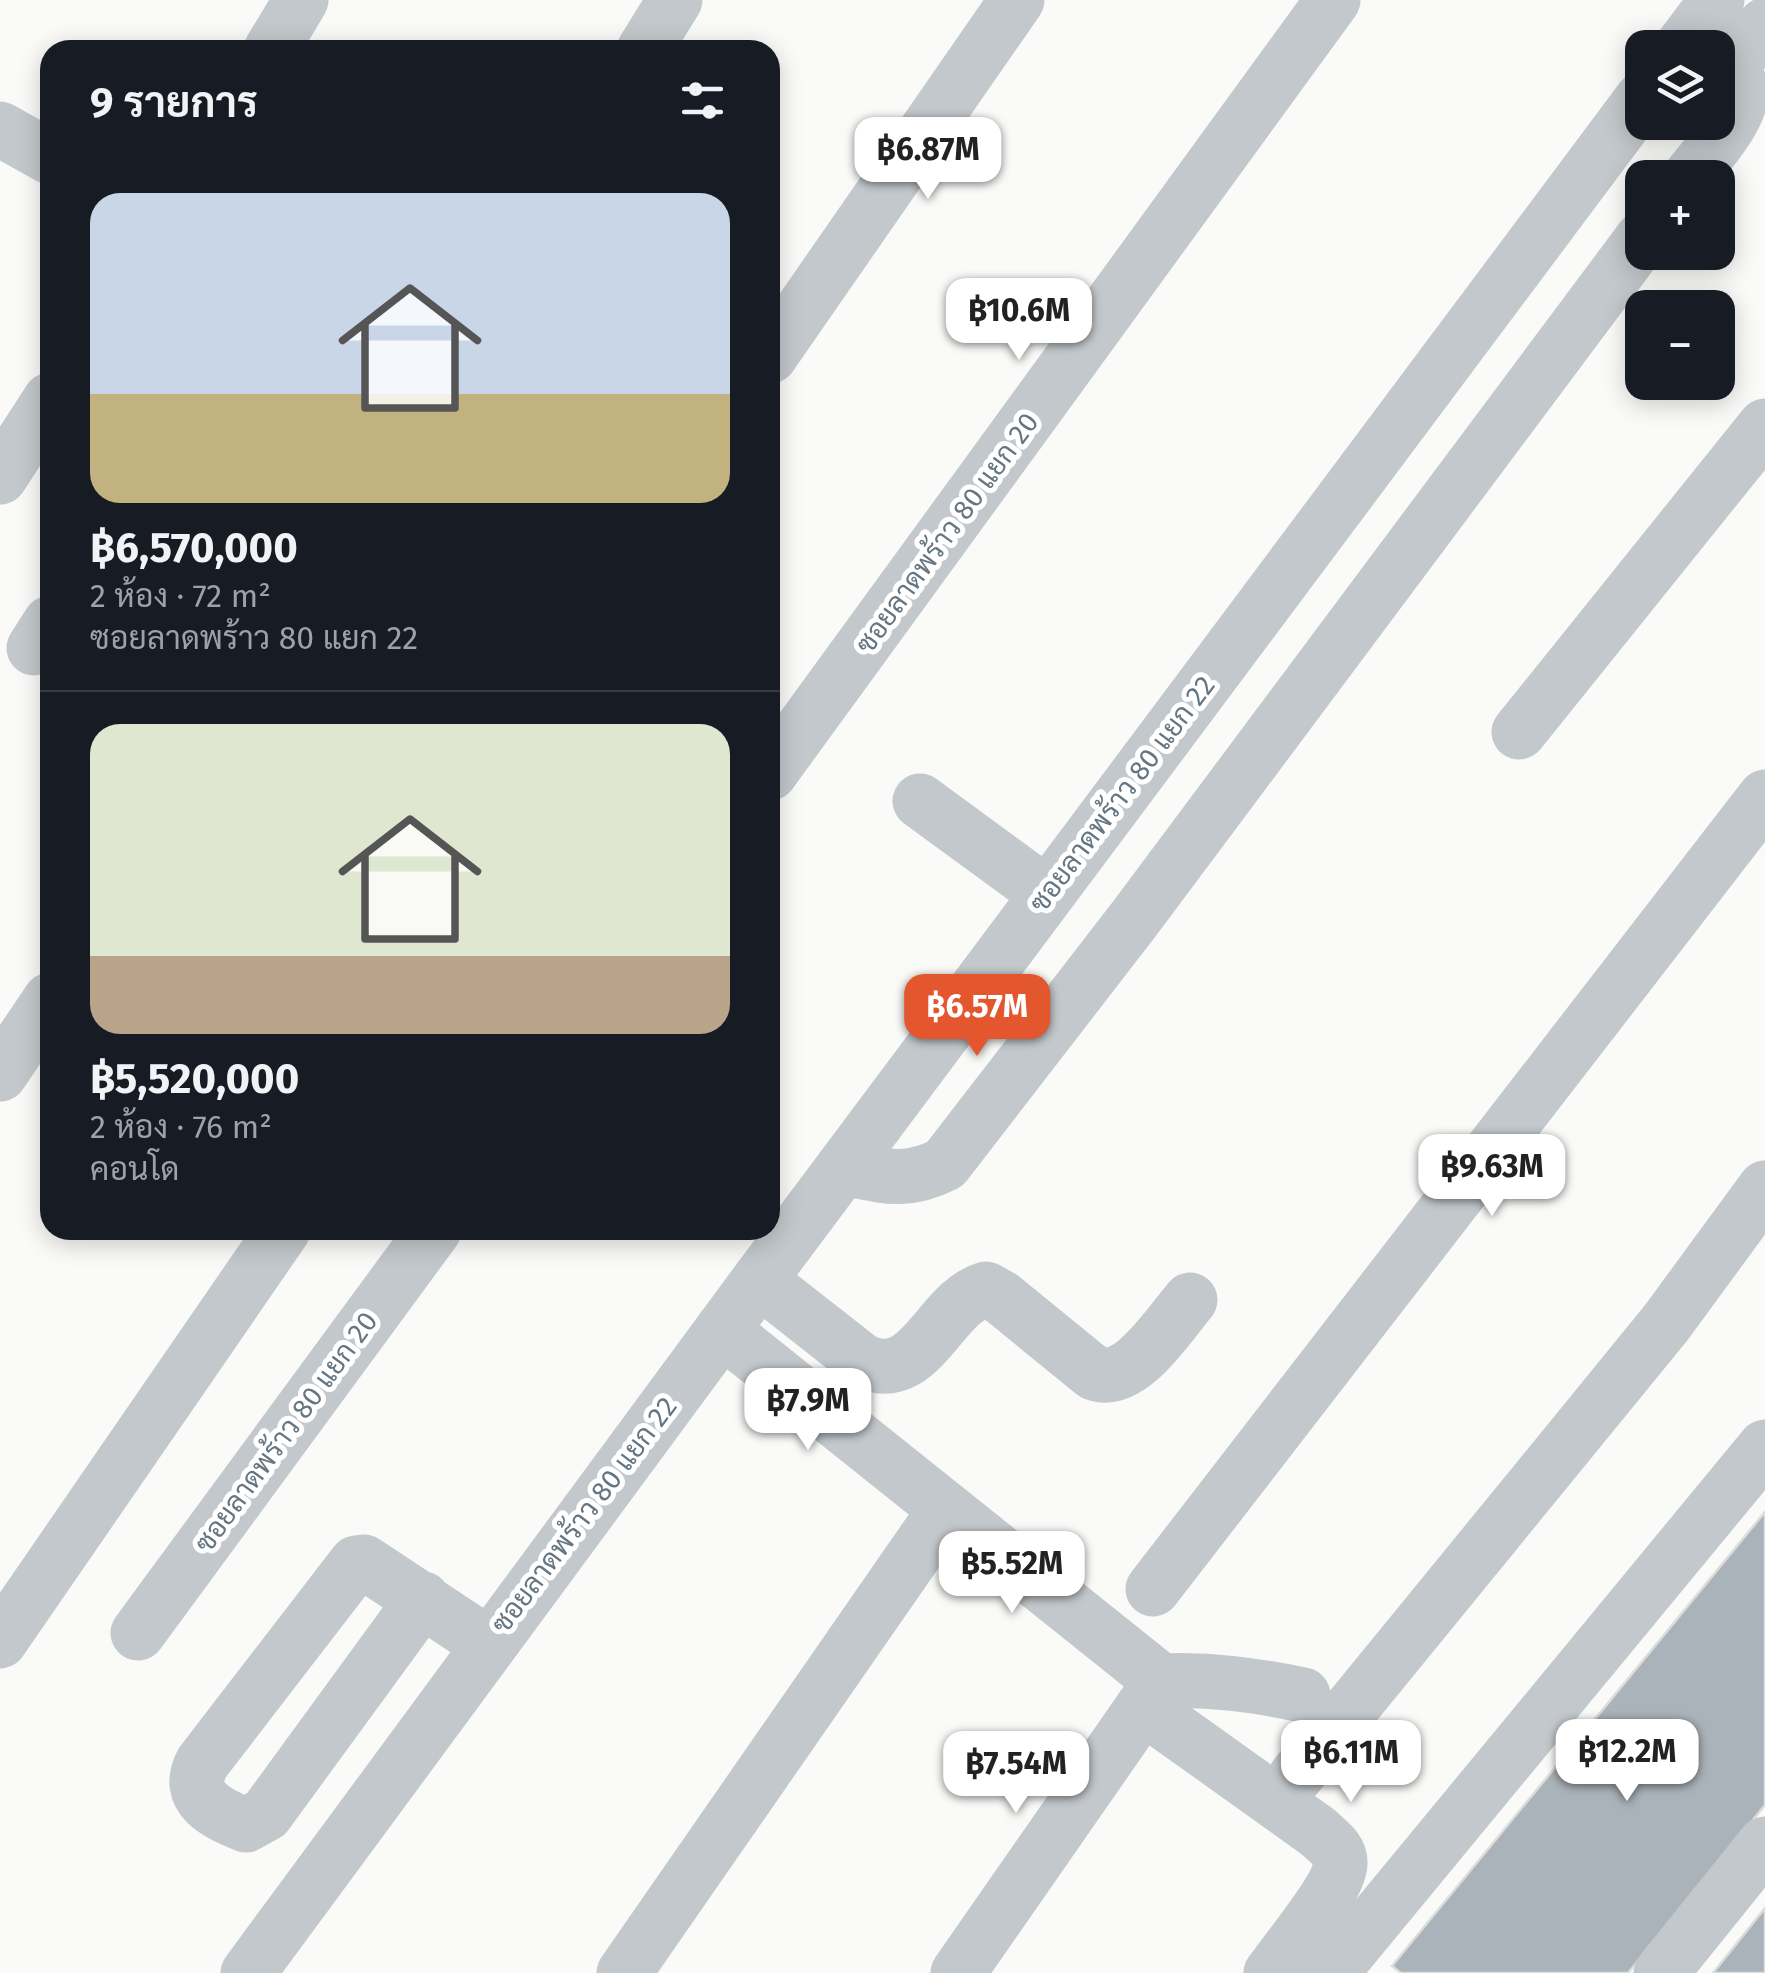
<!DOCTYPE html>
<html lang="th">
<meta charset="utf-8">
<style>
body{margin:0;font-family:"Fira Sans",Sarabun,sans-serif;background:#242831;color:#f1f3f6;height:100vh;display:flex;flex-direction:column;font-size:38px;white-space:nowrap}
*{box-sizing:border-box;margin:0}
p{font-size:32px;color:#9ea1a6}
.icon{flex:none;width:55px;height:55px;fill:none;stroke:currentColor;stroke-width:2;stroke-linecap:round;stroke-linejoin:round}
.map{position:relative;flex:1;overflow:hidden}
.side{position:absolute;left:40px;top:40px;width:740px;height:1200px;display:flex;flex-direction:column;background:#171b24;border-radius:30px;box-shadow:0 5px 25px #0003}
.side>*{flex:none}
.controls{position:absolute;left:1625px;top:30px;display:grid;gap:20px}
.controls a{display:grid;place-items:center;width:110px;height:110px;border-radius:20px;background:#171b24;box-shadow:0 5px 25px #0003;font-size:50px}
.price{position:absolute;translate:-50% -85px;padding:0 22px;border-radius:20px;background:#fff;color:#222;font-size:32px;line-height:65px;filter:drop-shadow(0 2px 5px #0008)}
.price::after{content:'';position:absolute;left:50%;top:60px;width:30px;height:22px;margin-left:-15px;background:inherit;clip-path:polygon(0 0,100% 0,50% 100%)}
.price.current{background:#e4572e;color:#fff}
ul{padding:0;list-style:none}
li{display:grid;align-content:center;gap:20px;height:530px;padding:0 50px}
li+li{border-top:2px solid #363941}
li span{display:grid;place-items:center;height:310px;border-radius:30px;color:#555}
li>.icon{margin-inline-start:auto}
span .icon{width:180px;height:180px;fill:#fffc;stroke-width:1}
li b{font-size:42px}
h2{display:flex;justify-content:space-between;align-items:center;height:120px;padding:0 50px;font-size:42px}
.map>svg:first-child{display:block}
</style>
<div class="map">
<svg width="1765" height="1973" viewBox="0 0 1765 1973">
<rect width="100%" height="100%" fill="#fafaf8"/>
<!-- building -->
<g fill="#aab3b9" stroke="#dcdcda" stroke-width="2.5">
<polygon points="1765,1512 1765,1805 1628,1973 1401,1973 1392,1966"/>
<polygon points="1765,1908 1765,1973 1713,1973"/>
</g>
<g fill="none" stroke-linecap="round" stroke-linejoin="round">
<!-- minor -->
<g stroke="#c3c8cc" stroke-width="55">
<polyline points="1681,48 1717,0"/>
<polyline points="271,50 301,0"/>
<polyline points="644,50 675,0"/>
<polyline points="1730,67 1765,25"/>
<polyline points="0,129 50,157"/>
<path d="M1689,178C1704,158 1745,114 1741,89C1739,76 1727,64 1718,57"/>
<polyline points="770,356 1017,0"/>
<polyline points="0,477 50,400"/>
<polyline points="34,648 50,623"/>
<polyline points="1519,732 1765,426"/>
<polyline points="770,773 1333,0"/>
<polyline points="920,801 1047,894"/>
<polyline points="0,1074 50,1000"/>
<path d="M843,1168C884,1176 906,1184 945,1164L1135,918L1642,239"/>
<path d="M759,1280L861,1360C921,1390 937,1303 986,1289L1002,1298L1094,1373C1131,1387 1169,1324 1190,1300"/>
<polyline points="722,1330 1161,1681 958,1973"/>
<polyline points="1153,1589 1765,797"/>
<path d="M423,1599L266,1814L246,1825C217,1814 184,1798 202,1763L356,1563L364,1562L488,1644"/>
<polyline points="138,1633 434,1230"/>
<polyline points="0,1641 283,1230"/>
<path d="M1161,1681C1211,1679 1255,1685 1303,1695"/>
<path d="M1143,1707L1318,1832C1327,1841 1341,1849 1340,1864C1340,1887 1286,1952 1271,1973"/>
<polyline points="1296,1776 1666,1323 1765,1188"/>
<polyline points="248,1973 759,1280 1642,99"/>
<polyline points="624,1973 946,1509"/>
<polyline points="1331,1973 1765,1447"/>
<polyline points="1661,1973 1765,1844"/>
</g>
</g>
<g text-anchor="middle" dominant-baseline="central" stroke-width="10" stroke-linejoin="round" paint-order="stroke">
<!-- street labels -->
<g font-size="28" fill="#657683" stroke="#fff">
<text transform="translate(947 533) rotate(-54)">ซอยลาดพร้าว 80 แยก 20</text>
<text transform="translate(1122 794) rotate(-53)">ซอยลาดพร้าว 80 แยก 22</text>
<text transform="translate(286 1432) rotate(-54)">ซอยลาดพร้าว 80 แยก 20</text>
<text transform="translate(584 1515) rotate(-53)">ซอยลาดพร้าว 80 แยก 22</text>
</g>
</g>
</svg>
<div class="controls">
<a><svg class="icon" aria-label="layers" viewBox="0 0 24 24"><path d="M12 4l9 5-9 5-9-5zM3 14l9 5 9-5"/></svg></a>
<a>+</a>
<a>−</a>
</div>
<b class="price" style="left:928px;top:202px">฿6.87M</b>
<b class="price" style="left:1019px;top:363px">฿10.6M</b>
<b class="price current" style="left:977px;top:1059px">฿6.57M</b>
<b class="price" style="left:1492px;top:1219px">฿9.63M</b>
<b class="price" style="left:808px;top:1453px">฿7.9M</b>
<b class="price" style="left:1012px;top:1616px">฿5.52M</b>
<b class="price" style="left:1627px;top:1804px">฿12.2M</b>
<b class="price" style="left:1351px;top:1805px">฿6.11M</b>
<b class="price" style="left:1016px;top:1816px">฿7.54M</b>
<section class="side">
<h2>9 รายการ<svg class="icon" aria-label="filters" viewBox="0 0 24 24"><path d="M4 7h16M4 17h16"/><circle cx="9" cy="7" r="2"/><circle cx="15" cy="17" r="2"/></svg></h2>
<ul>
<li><span style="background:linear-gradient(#c9d6e8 65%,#c2b280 0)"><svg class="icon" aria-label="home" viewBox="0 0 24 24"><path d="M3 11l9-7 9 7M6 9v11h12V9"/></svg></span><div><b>฿6,570,000</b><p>2 ห้อง · 72 m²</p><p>ซอยลาดพร้าว 80 แยก 22</p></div></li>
<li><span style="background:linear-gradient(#dfe7d0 75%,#b9a48a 0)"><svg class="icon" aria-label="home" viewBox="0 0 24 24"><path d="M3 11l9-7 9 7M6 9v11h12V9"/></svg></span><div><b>฿5,520,000</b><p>2 ห้อง · 76 m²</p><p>คอนโด</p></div></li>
</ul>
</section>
</div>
